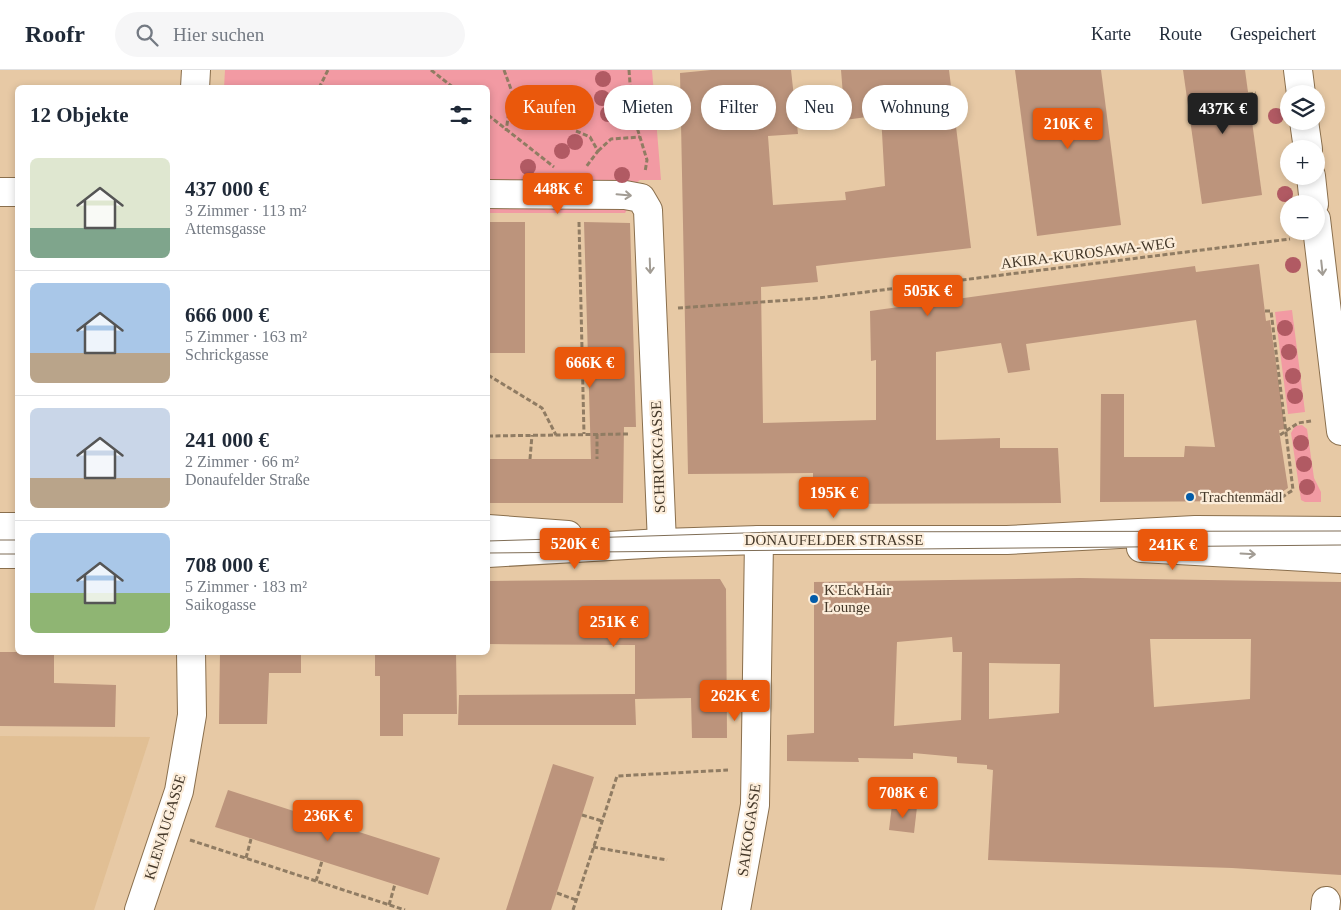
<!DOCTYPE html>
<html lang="de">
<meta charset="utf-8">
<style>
body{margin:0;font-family:"Times New Roman",serif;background:#f6f6f7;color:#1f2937;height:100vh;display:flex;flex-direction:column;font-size:19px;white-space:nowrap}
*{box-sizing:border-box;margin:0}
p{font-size:16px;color:#747a83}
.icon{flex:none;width:28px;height:28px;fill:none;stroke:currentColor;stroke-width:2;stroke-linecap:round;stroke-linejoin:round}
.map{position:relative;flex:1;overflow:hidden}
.details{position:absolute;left:15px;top:15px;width:475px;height:570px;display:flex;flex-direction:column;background:#fff;border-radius:8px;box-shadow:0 2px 8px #0003}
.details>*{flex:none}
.hud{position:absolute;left:505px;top:15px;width:475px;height:45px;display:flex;gap:10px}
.buttons{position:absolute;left:1280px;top:15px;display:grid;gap:10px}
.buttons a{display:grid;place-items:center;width:45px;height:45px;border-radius:50%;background:#fff;box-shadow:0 2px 8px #0003;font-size:25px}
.price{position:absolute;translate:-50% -42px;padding:0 11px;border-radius:5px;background:#ea580c;color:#fff;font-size:16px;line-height:32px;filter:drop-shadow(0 1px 2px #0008)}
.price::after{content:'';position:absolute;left:50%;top:30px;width:15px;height:11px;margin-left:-8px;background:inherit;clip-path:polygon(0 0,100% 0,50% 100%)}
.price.selected{background:#222;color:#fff}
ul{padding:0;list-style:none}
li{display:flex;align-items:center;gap:15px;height:125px;padding:0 15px}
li+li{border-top:1px solid #e0e1e3}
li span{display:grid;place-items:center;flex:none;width:140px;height:100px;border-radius:8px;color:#555}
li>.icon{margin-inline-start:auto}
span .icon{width:60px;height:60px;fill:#fffc;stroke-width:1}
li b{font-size:21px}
h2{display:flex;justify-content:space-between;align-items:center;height:60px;padding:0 15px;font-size:21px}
.tag{padding:0 18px;border-radius:22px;background:#fff;box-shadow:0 2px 8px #0003;font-size:18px;line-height:45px}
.tag.selected{background:#ea580c;color:#fff}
header{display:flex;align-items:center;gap:30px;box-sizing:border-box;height:70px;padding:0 25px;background:#fff;border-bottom:1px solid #e0e1e3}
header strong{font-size:24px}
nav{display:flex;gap:28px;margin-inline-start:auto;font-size:18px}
.search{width:350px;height:45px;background:#f6f6f7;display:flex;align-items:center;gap:12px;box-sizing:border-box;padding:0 18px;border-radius:28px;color:#747a83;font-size:19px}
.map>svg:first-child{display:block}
</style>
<header>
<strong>Roofr</strong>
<div class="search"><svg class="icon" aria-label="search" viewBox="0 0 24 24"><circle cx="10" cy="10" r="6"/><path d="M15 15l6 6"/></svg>Hier suchen</div>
<nav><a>Karte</a><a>Route</a><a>Gespeichert</a></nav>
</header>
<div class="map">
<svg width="1341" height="840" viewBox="0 0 1341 840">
<rect width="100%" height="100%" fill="#e7c9a5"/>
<!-- built -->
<polygon fill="#e1bf94" points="0,666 150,667 94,840 0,840"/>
<!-- green -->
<g fill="#f29aa3">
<polygon points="225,0 652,0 661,110 640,110 632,116 488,115 488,18 224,18"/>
<polygon points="630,135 625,143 488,143 488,136"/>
<polygon points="1292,240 1305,342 1288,344 1275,242"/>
<polygon points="1302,355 1307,359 1314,408 1321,422 1321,432 1305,432 1301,430 1291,363 1295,356"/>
</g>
<!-- building -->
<g fill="#bc947c" fill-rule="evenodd">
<polygon points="711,0 791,0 798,64 768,66 773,135 846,130 845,122 885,116 881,45 845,50 841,0 949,0 971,178 816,196 818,212 761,217 763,353 876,350 876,290 871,291 870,241 1195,196 1196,202 1259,194 1266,251 1270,250 1285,359 1279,360 1288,418 1276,426 1252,431 1100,432 1101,324 1124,324 1124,387 1184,387 1185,376 1215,377 1196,250 1026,274 1030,300 1008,303 1001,273 936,282 936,370 1000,368 1000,378 1058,378 1061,433 813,434 813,403 688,404 680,3"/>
<polygon points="1015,0 1101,0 1121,155 1037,166"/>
<polygon points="1183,0 1245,0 1262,125 1202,134"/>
<rect x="488" y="152" width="37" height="131"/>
<polygon points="584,152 630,153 636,357 624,357 623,433 488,433 488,389 591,389"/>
<path d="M1080,508L1341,512V805L1232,798L988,790L993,700L987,699V695L957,693V687L913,683V689L858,688L859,692L787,691V665L814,663V512ZM952,567L953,582H962L961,650L894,656L897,572ZM1150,569H1251L1250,629L1154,637ZM989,593L1060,594L1059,643L989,649Z"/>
<polygon points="720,509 726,519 727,668 692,668 691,628 635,629 636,655 458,655 459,625 635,624 635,575 488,574 488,511"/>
<polygon points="0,582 54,582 54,613 116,615 115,657 0,656"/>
<polygon points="220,582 301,582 301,603 269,603 267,654 219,654"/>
<polygon points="375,582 456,582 457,644 403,644 403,666 380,666 380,606 375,606"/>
<polygon points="553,694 594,707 582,745 551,840 506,840"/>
<polygon points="228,720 440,788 428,825 215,757"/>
<polygon points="892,735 917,737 914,763 889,760"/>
</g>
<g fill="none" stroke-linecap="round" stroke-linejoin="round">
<defs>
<g id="minor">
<polyline points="1298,0 1301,24"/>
<polyline points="195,18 196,0"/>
<polyline points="1304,51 1308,79"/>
<polyline points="1311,106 1314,134"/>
<polyline points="0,122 18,122"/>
<polyline points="488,124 625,125 641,128 648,140 662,473"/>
<polyline points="1316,149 1341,361"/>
<polyline points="139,840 179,721 192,645 191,582"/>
<polyline points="736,840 755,735 759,470"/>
<polyline points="1325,840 1326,831"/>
</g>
<g id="major">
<polyline points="0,457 18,457"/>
<polyline points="488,459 568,465"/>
<polyline points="1141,478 1341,489"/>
<polyline points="488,483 662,473 759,470 1007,470 1195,460 1341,461"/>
<polyline points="0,484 18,484"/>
</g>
</defs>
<!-- minor casing -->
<use href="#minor" stroke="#8a6f4d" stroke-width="30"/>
<!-- major casing -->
<use href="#major" stroke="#8a6f4d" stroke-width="30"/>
<!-- path -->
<g stroke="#907c63" stroke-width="3" stroke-dasharray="5 2.5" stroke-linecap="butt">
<polyline points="431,0 454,18"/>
<polyline points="504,0 512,22 506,61"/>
<polyline points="629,0 632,41 647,90 645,102"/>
<polyline points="319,18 328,0"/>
<polyline points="1248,24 1256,23"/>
<polyline points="488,45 554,97"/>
<polyline points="576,61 590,67 598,81 586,97"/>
<polyline points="598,81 611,69 640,67"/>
<polyline points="579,152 584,364"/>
<polyline points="678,238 818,228 1290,169"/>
<polyline points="1265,241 1271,241 1293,420 1273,433"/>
<polyline points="488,305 542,338 556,365"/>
<polyline points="597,364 597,389"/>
<polyline points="1280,365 1298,353 1311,351"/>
<polyline points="488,366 629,364"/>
<polyline points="530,389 532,365"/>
<polyline points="582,745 602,751"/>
<polyline points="190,770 405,840"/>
<polyline points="593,777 667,790"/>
<polyline points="246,788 251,769"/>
<polyline points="316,811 322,791"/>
<polyline points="557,823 576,830"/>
<polyline points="389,835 395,814"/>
<polyline points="573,840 617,706 728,700"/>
</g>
<!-- minor -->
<use href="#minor" stroke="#fff" stroke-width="28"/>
<!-- major -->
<use href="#major" stroke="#fff" stroke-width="28"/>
<!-- tram -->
<g stroke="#7f6d56" stroke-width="1">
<polyline points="0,470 18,470"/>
<polyline points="488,471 776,462 1341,461"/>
<polyline points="488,483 1341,475"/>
<polyline points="0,484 18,484"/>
</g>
</g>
<!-- trees -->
<g fill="#b15a63">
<circle cx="603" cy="9" r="8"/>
<circle cx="602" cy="28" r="8"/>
<circle cx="578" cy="42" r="8"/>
<circle cx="608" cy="44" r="8"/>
<circle cx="1276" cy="46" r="8"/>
<circle cx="575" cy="72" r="8"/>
<circle cx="562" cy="81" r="8"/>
<circle cx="528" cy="97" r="8"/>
<circle cx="622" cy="105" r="8"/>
<circle cx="1285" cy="124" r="8"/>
<circle cx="1293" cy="195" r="8"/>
<circle cx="1285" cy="258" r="8"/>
<circle cx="1289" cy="282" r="8"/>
<circle cx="1293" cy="306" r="8"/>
<circle cx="1295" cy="326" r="8"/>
<circle cx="1301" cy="373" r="8"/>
<circle cx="1304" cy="394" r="8"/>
<circle cx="1307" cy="417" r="8"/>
</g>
<!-- one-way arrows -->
<defs><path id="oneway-shaft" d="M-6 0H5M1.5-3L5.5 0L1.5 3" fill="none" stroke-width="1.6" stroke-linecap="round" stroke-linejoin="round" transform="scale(1.25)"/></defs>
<g stroke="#a29c94">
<use href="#oneway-shaft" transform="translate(624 125) rotate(5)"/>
<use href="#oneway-shaft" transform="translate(650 196) rotate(88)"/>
<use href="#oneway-shaft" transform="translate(1322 198) rotate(84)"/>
<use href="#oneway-shaft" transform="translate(1248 484) rotate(3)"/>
</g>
<!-- markers -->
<g fill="#035ca9" stroke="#fcedda" stroke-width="2">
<circle cx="1190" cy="427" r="5"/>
<circle cx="814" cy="529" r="5"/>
</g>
<g text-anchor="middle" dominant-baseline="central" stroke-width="4.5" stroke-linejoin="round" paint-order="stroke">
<!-- street labels -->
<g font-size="15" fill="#443829" stroke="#fcedda">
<text transform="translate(1088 183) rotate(-7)">AKIRA-KUROSAWA-WEG</text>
<text transform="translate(658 387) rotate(-92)">SCHRICKGASSE</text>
<text x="834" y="470">DONAUFELDER STRASSE</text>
<text transform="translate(165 757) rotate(-73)">KLENAUGASSE</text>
<text transform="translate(749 760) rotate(-82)">SAIKOGASSE</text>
</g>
<!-- poi labels -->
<g font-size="15" fill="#443829" stroke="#fcedda" text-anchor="start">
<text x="1200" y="427">Trachtenmädl</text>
<text x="824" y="520">K'Eck Hair<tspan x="824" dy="17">Lounge</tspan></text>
</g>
</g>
</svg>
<div class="buttons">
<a><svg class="icon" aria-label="layers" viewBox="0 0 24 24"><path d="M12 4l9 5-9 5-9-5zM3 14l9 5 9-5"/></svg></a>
<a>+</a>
<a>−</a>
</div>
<b class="price selected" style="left:1223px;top:65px">437K €</b>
<b class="price" style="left:1068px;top:80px">210K €</b>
<b class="price" style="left:558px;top:145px">448K €</b>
<b class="price" style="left:928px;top:247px">505K €</b>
<b class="price" style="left:590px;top:319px">666K €</b>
<b class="price" style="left:834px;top:449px">195K €</b>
<b class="price" style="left:575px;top:500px">520K €</b>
<b class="price" style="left:1173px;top:501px">241K €</b>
<b class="price" style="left:614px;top:578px">251K €</b>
<b class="price" style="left:735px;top:652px">262K €</b>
<b class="price" style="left:903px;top:749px">708K €</b>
<b class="price" style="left:328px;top:772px">236K €</b>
<div class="hud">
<a class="tag selected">Kaufen</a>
<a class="tag">Mieten</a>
<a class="tag">Filter</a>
<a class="tag">Neu</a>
<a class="tag">Wohnung</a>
</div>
<section class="details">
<h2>12 Objekte<svg class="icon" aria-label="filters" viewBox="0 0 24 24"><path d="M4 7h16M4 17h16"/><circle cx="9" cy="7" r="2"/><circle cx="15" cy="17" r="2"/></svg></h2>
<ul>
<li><span style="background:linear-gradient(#dfe7d0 70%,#7fa58c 0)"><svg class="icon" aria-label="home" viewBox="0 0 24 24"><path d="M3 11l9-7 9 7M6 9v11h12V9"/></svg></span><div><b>437 000 €</b><p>3 Zimmer · 113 m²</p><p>Attemsgasse</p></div></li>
<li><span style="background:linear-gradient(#a9c7e8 70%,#b9a48a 0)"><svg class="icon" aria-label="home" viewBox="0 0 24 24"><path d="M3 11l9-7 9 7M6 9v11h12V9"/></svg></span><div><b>666 000 €</b><p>5 Zimmer · 163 m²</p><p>Schrickgasse</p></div></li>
<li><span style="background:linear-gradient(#c9d6e8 70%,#b9a48a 0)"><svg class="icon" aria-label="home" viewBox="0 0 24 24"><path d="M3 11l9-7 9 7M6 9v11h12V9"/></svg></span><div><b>241 000 €</b><p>2 Zimmer · 66 m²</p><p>Donaufelder Straße</p></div></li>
<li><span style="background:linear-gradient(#a9c7e8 60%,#8fb573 0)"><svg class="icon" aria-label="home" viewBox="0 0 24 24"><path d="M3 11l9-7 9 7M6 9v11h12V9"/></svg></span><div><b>708 000 €</b><p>5 Zimmer · 183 m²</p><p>Saikogasse</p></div></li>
</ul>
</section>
</div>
